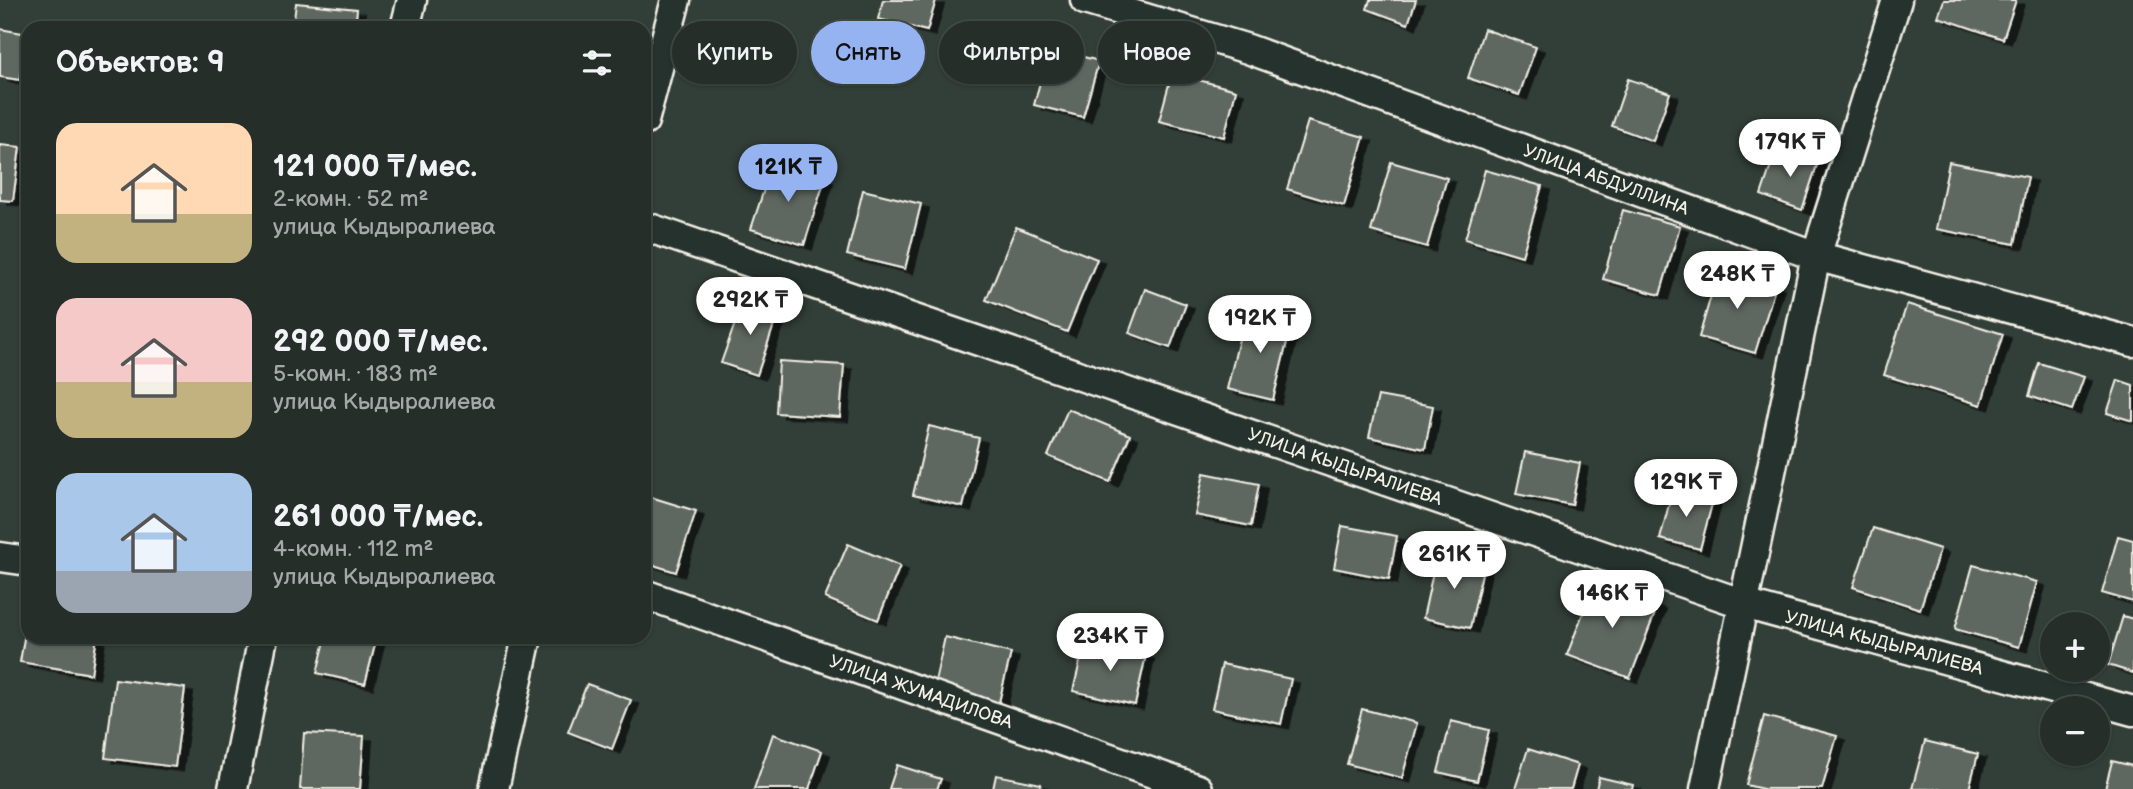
<!DOCTYPE html>
<html lang="ru">
<meta charset="utf-8">
<style>
body{margin:0;font-family:"Balsamiq Sans",sans-serif;background:#2e3632;color:#f1f3f6;height:100vh;display:flex;flex-direction:column;font-size:26px;white-space:nowrap}
*{box-sizing:border-box;margin:0}
p{font-size:23px;color:#a4a8a8}
.icon{flex:none;width:38px;height:38px;fill:none;stroke:currentColor;stroke-width:2;stroke-linecap:round;stroke-linejoin:round}
.map{position:relative;flex:1;overflow:hidden}
.details{position:absolute;left:21px;top:21px;width:630px;height:623px;display:flex;flex-direction:column;background:#262e2a;border-radius:21px;box-shadow:0 2px 5px #0004,0 0 0 2px #424a47}
.details>*{flex:none}
.hud{position:absolute;left:672px;top:21px;width:665px;height:63px;display:flex;gap:14px}
.controls{position:absolute;left:2040px;top:612px;display:grid;gap:14px}
.controls a{display:grid;place-items:center;width:70px;height:70px;border-radius:50%;background:#262e2a;box-shadow:0 2px 5px #0004,0 0 0 2px #424a47;font-size:35px}
.price{position:absolute;translate:-50% -60px;padding:0 16px;border-radius:24px;background:#fff;color:#222;font-size:23px;line-height:46px;filter:drop-shadow(0 2px 4px #0008)}
.price::after{content:'';position:absolute;left:50%;top:42px;width:21px;height:16px;margin-left:-10px;background:inherit;clip-path:polygon(0 0,100% 0,50% 100%)}
.price.selected{background:#95b2f1;color:#111}
ul{padding:0;list-style:none}
li{display:flex;align-items:center;gap:21px;height:175px;padding:0 35px}
li span{display:grid;place-items:center;flex:none;width:196px;height:140px;border-radius:21px;color:#555}
li>.icon{margin-inline-start:auto}
span .icon{width:84px;height:84px;fill:#fffc;stroke-width:1}
li b{font-size:30px}
h2{display:flex;justify-content:space-between;align-items:center;height:84px;padding:0 35px;font-size:30px}
.pill{padding:0 24px;border-radius:32px;background:#262e2a;box-shadow:0 2px 5px #0004,0 0 0 2px #424a47;font-size:24px;line-height:63px}
.pill.selected{background:#95b2f1;color:#111}
.map>svg:first-child{display:block}
</style>
<div class="map">
<svg width="2133" height="789" viewBox="0 0 2133 789">
<defs>
<filter id="shadow"><feDropShadow dx="8" dy="4.5" stdDeviation="0" flood-color="#0009"/></filter>
</defs>
<rect width="100%" height="100%" fill="#323e38"/>
<filter id="ink" filterUnits="userSpaceOnUse"><feTurbulence type="fractalNoise" baseFrequency=".0143" numOctaves="2"/><feDisplacementMap in="SourceGraphic" scale="14" xChannelSelector="R" yChannelSelector="G"/><feConvolveMatrix kernelMatrix="1 2 1 2 8 2 1 2 1" color-interpolation-filters="sRGB"/></filter>
<g filter="url(#ink)">
<!-- building -->
<g fill="#5f6861" stroke="#f4f1e8" stroke-width="2" filter="url(#shadow)">
<polygon points="883,0 936,0 927,31 878,19"/>
<polygon points="1370,0 1416,0 1408,24 1367,9"/>
<polygon points="1944,0 2016,0 2003,39 1938,17"/>
<polygon points="296,3 357,9 355,28 293,28"/>
<polygon points="0,29 28,34 20,80 0,77"/>
<polygon points="1484,29 1536,47 1519,95 1468,78"/>
<polygon points="1049,48 1099,61 1083,117 1034,105"/>
<polygon points="1172,73 1236,90 1224,137 1159,121"/>
<polygon points="1628,79 1670,93 1653,141 1612,126"/>
<polygon points="1308,121 1364,137 1344,206 1287,189"/>
<polygon points="0,145 20,147 13,201 0,200"/>
<polygon points="1777,148 1818,162 1802,210 1761,195"/>
<polygon points="773,162 825,179 804,245 751,229"/>
<polygon points="1391,162 1447,178 1427,247 1371,231"/>
<polygon points="1949,162 2028,177 2015,244 1936,229"/>
<polygon points="1485,170 1542,186 1522,256 1465,239"/>
<polygon points="863,190 921,204 905,269 847,255"/>
<polygon points="1623,210 1680,226 1660,295 1603,279"/>
<polygon points="1016,227 1097,259 1067,332 986,300"/>
<polygon points="1719,268 1776,285 1755,353 1699,337"/>
<polygon points="1145,289 1186,304 1170,348 1129,333"/>
<polygon points="744,298 779,310 757,375 721,363"/>
<polygon points="1907,304 2003,334 1981,405 1884,375"/>
<polygon points="1246,310 1292,321 1273,400 1227,389"/>
<polygon points="779,361 844,365 840,417 776,413"/>
<polygon points="2039,363 2084,377 2072,410 2029,396"/>
<polygon points="2118,380 2133,385 2133,421 2107,413"/>
<polygon points="1378,396 1433,406 1425,449 1369,437"/>
<polygon points="1068,409 1130,435 1110,482 1048,456"/>
<polygon points="929,426 979,438 963,507 913,495"/>
<polygon points="1525,452 1580,463 1572,505 1516,494"/>
<polygon points="1204,473 1259,484 1251,526 1195,515"/>
<polygon points="1673,489 1713,500 1700,549 1660,539"/>
<polygon points="644,495 696,511 676,572 644,562"/>
<polygon points="1342,526 1397,536 1389,579 1334,568"/>
<polygon points="1873,528 1940,549 1920,609 1853,587"/>
<polygon points="2118,536 2133,540 2133,602 2102,593"/>
<polygon points="848,544 900,566 878,620 825,598"/>
<polygon points="1437,554 1484,564 1470,628 1423,618"/>
<polygon points="1973,565 2037,582 2019,647 1955,629"/>
<polygon points="1595,582 1658,605 1630,678 1567,655"/>
<polygon points="28,615 28,637 97,637 91,674 20,662"/>
<polygon points="2123,616 2133,619 2133,673 2108,665"/>
<polygon points="326,637 377,637 365,684 317,673"/>
<polygon points="945,637 1011,653 997,710 932,695"/>
<polygon points="1085,641 1146,655 1135,705 1073,691"/>
<polygon points="1222,664 1291,679 1281,724 1212,709"/>
<polygon points="115,679 185,688 175,767 105,758"/>
<polygon points="587,684 631,700 612,749 568,732"/>
<polygon points="1362,709 1417,723 1402,778 1347,764"/>
<polygon points="1764,716 1837,736 1822,789 1763,789 1746,785"/>
<polygon points="1451,721 1489,730 1477,781 1438,772"/>
<polygon points="304,733 364,736 360,789 300,789"/>
<polygon points="773,734 822,751 809,789 754,789"/>
<polygon points="1925,741 1978,754 1969,789 1912,789"/>
<polygon points="1528,749 1578,765 1571,789 1515,789"/>
<polygon points="2112,761 2133,766 2133,789 2105,789"/>
<polygon points="897,765 941,779 937,789 889,789"/>
<polygon points="996,775 1041,784 1040,789 993,789"/>
<polygon points="1599,777 1633,785 1632,789 1596,789"/>
</g>
<g fill="none" stroke-linecap="round" stroke-linejoin="round">
<defs>
<g id="minor">
<polyline points="1085,0 1248,49 1816,256 2133,342"/>
<polyline points="405,28 412,0"/>
<polyline points="644,121 676,0"/>
<polyline points="644,226 1744,604 2133,711"/>
<polyline points="0,557 28,561"/>
<polyline points="644,594 1198,789"/>
<polyline points="233,789 263,637"/>
<polyline points="494,789 527,637"/>
<polyline points="1705,789 1816,256 1897,0"/>
</g>
</defs>
<!-- minor casing -->
<use href="#minor" stroke="#f4f1e8" stroke-width="33"/>
<!-- minor -->
<use href="#minor" stroke="#26332d" stroke-width="28"/>
</g>
</g>
<g text-anchor="middle" dominant-baseline="central" stroke-width="5" stroke-linejoin="round" paint-order="stroke">
<!-- street labels -->
<g font-size="18" fill="#f4f1e8" stroke="#26332d">
<text transform="translate(1606 180) rotate(20)">УЛИЦА АБДУЛЛИНА</text>
<text transform="translate(1345 467) rotate(19)">УЛИЦА КЫДЫРАЛИЕВА</text>
<text transform="translate(1884 643) rotate(15)">УЛИЦА КЫДЫРАЛИЕВА</text>
<text transform="translate(921 692) rotate(19)">УЛИЦА ЖУМАДИЛОВА</text>
</g>
</g>
</svg>
<div class="controls">
<a>+</a>
<a>−</a>
</div>
<b class="price" style="left:1790px;top:179px">179K ₸</b>
<b class="price selected" style="left:788px;top:204px">121K ₸</b>
<b class="price" style="left:1737px;top:311px">248K ₸</b>
<b class="price" style="left:750px;top:337px">292K ₸</b>
<b class="price" style="left:1260px;top:355px">192K ₸</b>
<b class="price" style="left:1686px;top:519px">129K ₸</b>
<b class="price" style="left:1454px;top:591px">261K ₸</b>
<b class="price" style="left:1612px;top:630px">146K ₸</b>
<b class="price" style="left:1110px;top:673px">234K ₸</b>
<div class="hud">
<a class="pill">Купить</a>
<a class="pill selected">Снять</a>
<a class="pill">Фильтры</a>
<a class="pill">Новое</a>
</div>
<section class="details">
<h2>Объектов: 9<svg class="icon" aria-label="filters" viewBox="0 0 24 24"><path d="M4 7h16M4 17h16"/><circle cx="9" cy="7" r="2"/><circle cx="15" cy="17" r="2"/></svg></h2>
<ul>
<li><span style="background:linear-gradient(#ffd9b3 65%,#c2b280 0)"><svg class="icon" aria-label="home" viewBox="0 0 24 24"><path d="M3 11l9-7 9 7M6 9v11h12V9"/></svg></span><div><b>121 000 ₸/мес.</b><p>2-комн. · 52 m²</p><p>улица Кыдыралиева</p></div></li>
<li><span style="background:linear-gradient(#f6c9c9 60%,#c2b280 0)"><svg class="icon" aria-label="home" viewBox="0 0 24 24"><path d="M3 11l9-7 9 7M6 9v11h12V9"/></svg></span><div><b>292 000 ₸/мес.</b><p>5-комн. · 183 m²</p><p>улица Кыдыралиева</p></div></li>
<li><span style="background:linear-gradient(#a9c7e8 70%,#9aa5b1 0)"><svg class="icon" aria-label="home" viewBox="0 0 24 24"><path d="M3 11l9-7 9 7M6 9v11h12V9"/></svg></span><div><b>261 000 ₸/мес.</b><p>4-комн. · 112 m²</p><p>улица Кыдыралиева</p></div></li>
</ul>
</section>
</div>
